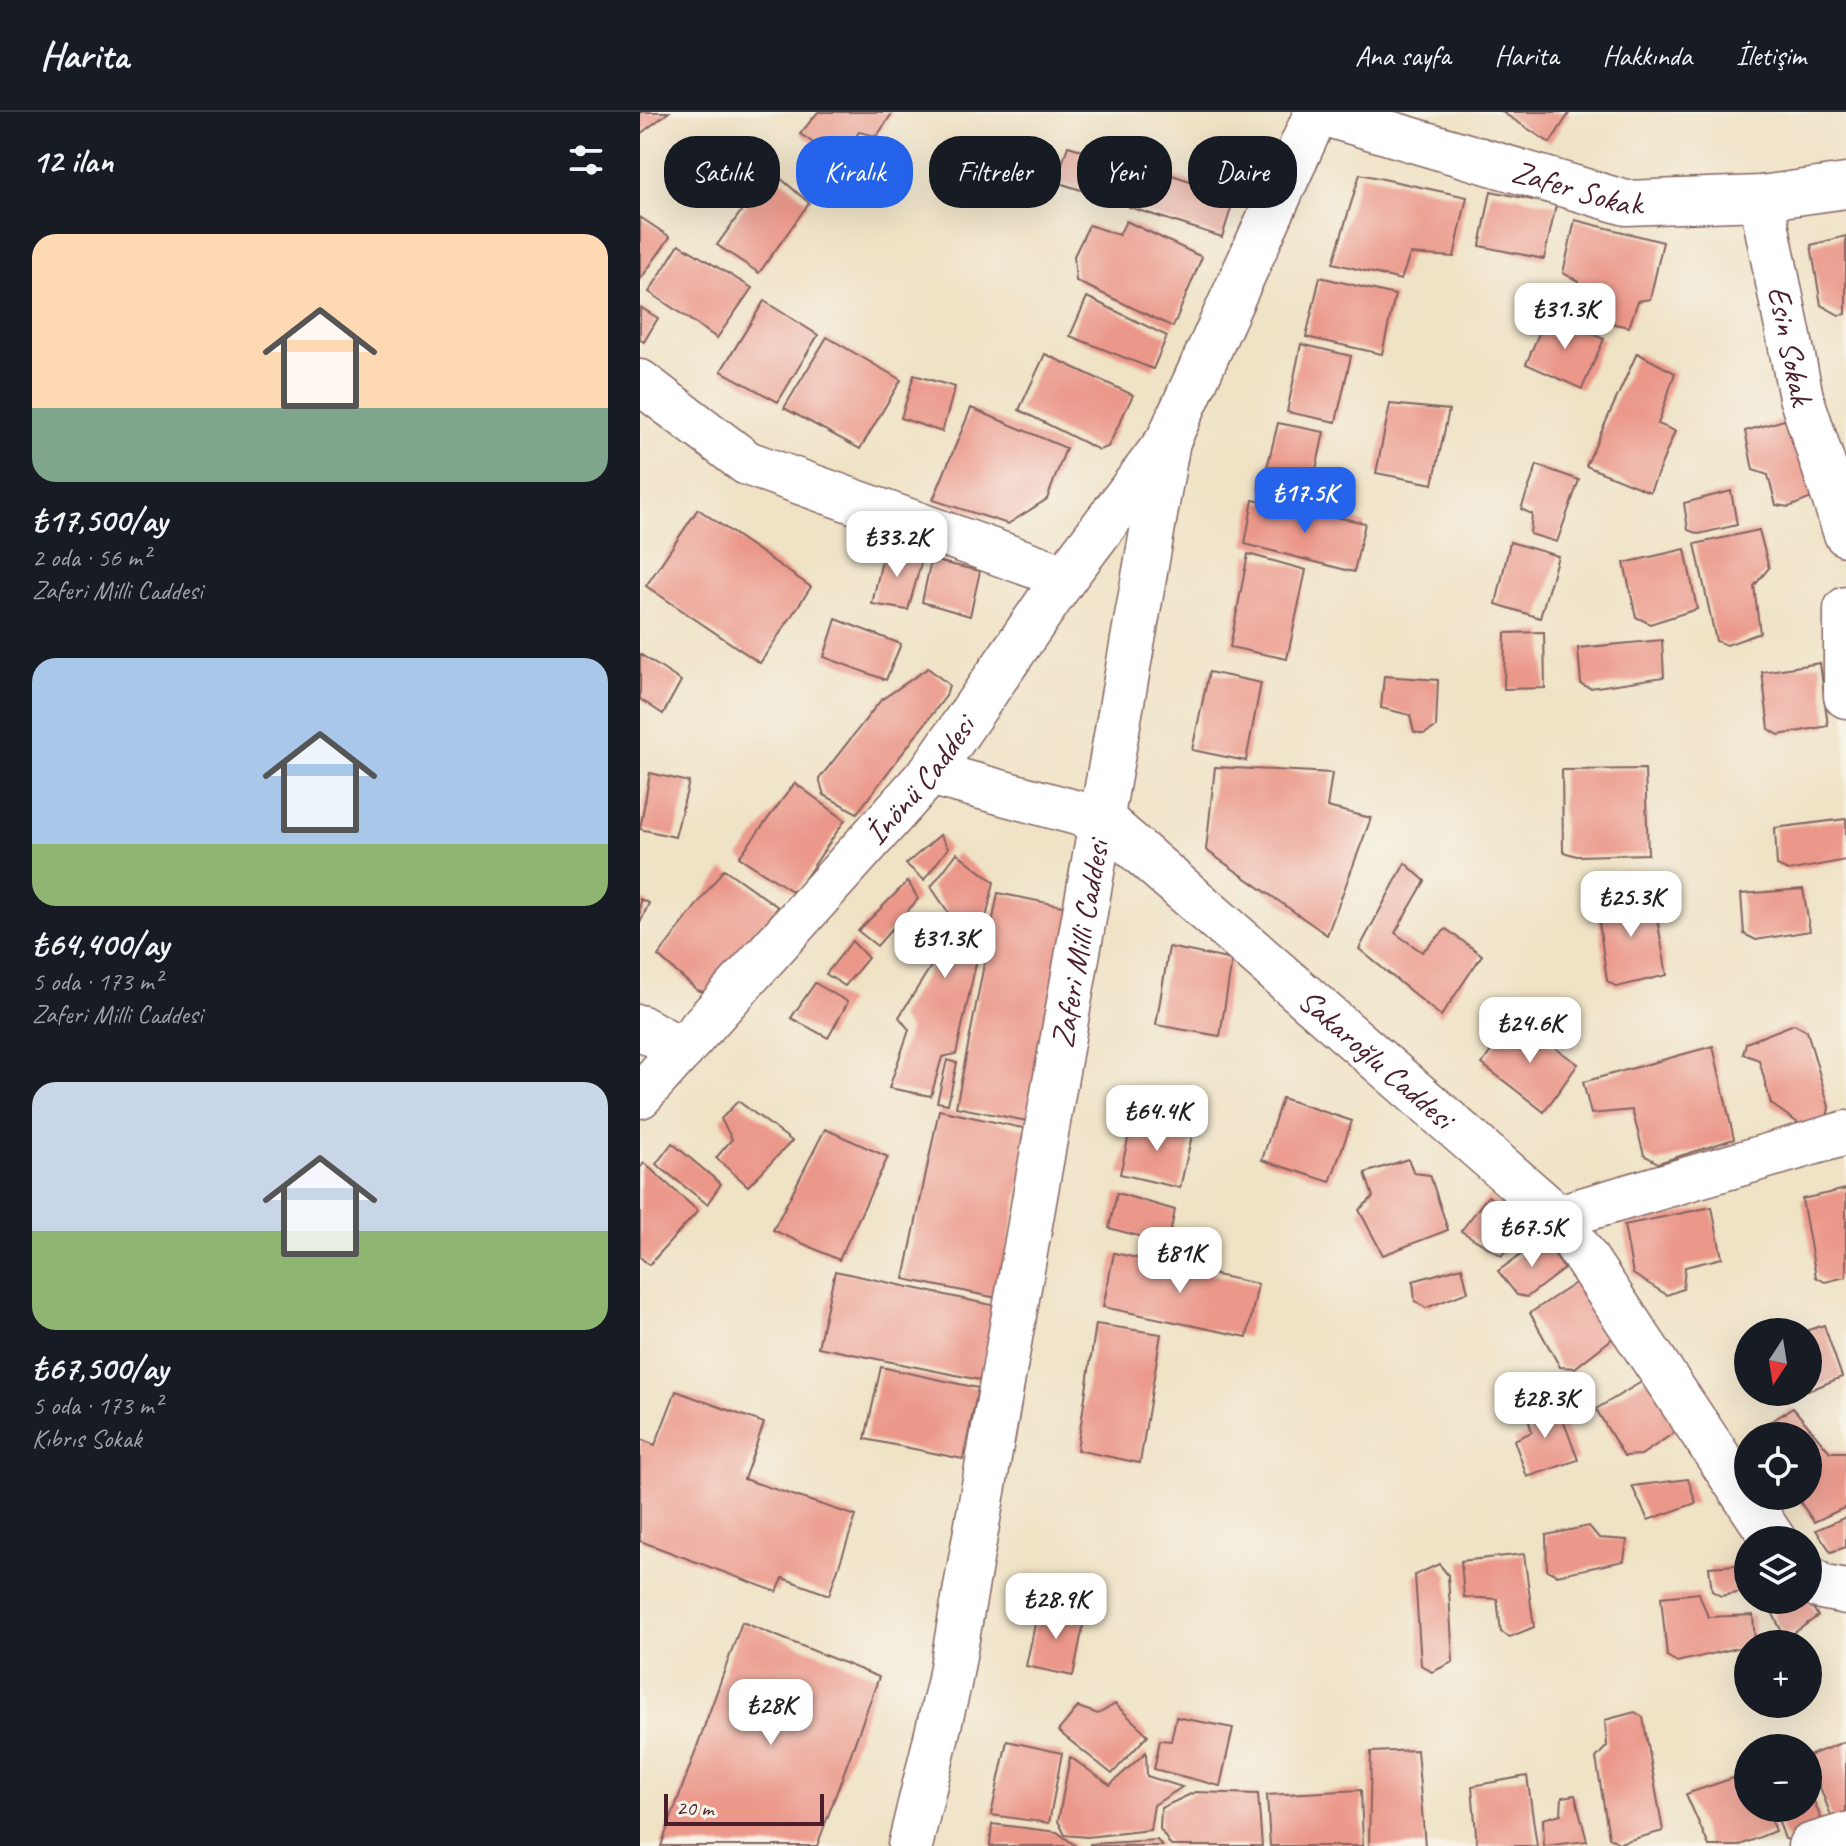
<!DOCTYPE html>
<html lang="tr">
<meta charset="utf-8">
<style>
body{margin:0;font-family:Caveat,sans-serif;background:#20242c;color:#f1f3f6;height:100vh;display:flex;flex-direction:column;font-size:30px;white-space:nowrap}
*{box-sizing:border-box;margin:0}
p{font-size:26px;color:#9ea1a6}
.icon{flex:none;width:44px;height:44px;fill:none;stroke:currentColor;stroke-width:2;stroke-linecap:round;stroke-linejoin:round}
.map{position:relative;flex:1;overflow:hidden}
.side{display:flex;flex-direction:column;background:#171b24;width:640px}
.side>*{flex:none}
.top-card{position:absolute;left:24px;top:24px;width:760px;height:72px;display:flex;gap:16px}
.needle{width:52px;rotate:192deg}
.controls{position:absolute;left:1094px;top:1206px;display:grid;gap:16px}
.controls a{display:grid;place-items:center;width:88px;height:88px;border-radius:50%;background:#171b24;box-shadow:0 8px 32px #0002;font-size:40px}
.scale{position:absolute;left:24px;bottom:20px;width:160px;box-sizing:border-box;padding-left:8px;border:4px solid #4a1f2b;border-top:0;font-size:22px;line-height:28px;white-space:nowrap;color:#4a1f2b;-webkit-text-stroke:6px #f7f3e8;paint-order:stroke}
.price{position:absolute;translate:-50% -68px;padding:0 18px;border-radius:16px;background:#fff;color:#222;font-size:26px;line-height:52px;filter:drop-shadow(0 2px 4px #0008)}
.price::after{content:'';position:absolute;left:50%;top:48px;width:24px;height:18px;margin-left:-12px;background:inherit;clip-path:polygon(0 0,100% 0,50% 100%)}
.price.on{background:#2563eb;color:#fff}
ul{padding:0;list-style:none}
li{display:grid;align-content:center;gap:16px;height:424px;padding:0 32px}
li span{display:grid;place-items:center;height:248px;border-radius:24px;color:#555}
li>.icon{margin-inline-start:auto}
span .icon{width:144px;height:144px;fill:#fffc;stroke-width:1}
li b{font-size:34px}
h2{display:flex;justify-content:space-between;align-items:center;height:96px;padding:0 32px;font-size:34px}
.pill{padding:0 28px;border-radius:32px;background:#171b24;box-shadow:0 8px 32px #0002;font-size:28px;line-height:72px}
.pill.on{background:#2563eb;color:#fff}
header{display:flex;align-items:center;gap:48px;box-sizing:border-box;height:112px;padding:0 40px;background:#171b24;border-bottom:2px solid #363941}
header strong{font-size:38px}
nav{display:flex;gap:44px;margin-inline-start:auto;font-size:28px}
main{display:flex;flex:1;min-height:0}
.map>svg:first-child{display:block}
</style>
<header>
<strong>Harita</strong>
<nav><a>Ana sayfa</a><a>Harita</a><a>Hakkında</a><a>İletişim</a></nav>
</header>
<main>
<section class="side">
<h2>12 ilan<svg class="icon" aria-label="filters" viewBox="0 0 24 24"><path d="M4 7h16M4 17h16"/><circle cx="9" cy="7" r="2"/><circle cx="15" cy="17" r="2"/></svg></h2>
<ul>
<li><span style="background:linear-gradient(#ffd9b3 70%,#7fa58c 0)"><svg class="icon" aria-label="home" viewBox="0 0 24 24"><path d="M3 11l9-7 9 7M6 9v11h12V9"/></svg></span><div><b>₺17,500/ay</b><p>2 oda · 56 m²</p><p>Zaferi Milli Caddesi</p></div></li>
<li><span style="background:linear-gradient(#a9c7e8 75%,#8fb573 0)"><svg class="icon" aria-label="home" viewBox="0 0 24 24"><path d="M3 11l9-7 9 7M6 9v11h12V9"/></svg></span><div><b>₺64,400/ay</b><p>5 oda · 173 m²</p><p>Zaferi Milli Caddesi</p></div></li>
<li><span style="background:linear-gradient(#c9d6e8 60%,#8fb573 0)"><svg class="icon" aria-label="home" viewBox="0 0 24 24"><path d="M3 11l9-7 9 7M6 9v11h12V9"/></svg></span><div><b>₺67,500/ay</b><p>5 oda · 173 m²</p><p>Kıbrıs Sokak</p></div></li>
</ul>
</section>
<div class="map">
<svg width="1206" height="1734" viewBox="0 0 1206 1734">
<rect width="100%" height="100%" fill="#f7f3e8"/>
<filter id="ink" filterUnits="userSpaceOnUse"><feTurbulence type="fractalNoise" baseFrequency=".0125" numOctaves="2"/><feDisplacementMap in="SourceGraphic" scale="16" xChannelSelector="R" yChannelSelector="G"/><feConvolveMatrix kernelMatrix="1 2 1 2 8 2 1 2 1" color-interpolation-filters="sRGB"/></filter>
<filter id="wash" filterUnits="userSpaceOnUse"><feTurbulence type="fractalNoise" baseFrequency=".006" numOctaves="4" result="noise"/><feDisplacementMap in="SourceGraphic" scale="32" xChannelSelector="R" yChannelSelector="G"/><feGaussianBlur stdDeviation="1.8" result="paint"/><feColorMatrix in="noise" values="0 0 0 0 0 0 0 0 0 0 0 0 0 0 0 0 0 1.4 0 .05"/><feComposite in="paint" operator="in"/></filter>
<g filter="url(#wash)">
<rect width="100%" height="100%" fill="#efe2c5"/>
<g id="blocks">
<!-- building -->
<g fill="#eb988a">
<polygon points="0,0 29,0 0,22"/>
<polygon points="178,0 253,0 237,24 219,20 199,48 160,22"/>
<polygon points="862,0 930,0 910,31"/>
<polygon points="428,34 473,47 460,84 416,70"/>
<polygon points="502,53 595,84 582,125 489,95"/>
<polygon points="131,58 169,91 119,161 77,133"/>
<polygon points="720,62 827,85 814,145 770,142 761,168 693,151"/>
<polygon points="851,79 916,93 904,147 840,134"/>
<polygon points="0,105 30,125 0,168"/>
<polygon points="935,108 1023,130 1010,187 998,189 989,215 933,203 938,169 923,161"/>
<polygon points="486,109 562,145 533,215 436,169 434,144 449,113 479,123"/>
<polygon points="1206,124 1206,202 1199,203 1181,193 1171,133"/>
<polygon points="39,132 112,176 77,226 9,180"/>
<polygon points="680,165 755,183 742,242 666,225"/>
<polygon points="447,185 527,224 513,257 430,224"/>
<polygon points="124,189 178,223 138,290 81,259"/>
<polygon points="0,195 18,206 4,230 0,228"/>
<polygon points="907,202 964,227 942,277 886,252"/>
<polygon points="187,225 261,268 220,337 144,296"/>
<polygon points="661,232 711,244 696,310 647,300"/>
<polygon points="997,241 1035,261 1018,312 1035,319 1010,380 946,354"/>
<polygon points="405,242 493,283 468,335 459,338 379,298"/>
<polygon points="274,263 315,275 302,320 261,306"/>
<polygon points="750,292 809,298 793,372 736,361"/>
<polygon points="331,296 426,336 407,387 368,412 293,388"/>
<polygon points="1166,302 1187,380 1149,395 1136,393 1128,363 1113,358 1105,319"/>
<polygon points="638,311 684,320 670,386 622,376"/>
<polygon points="897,353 939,368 917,430 890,422 892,402 881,397"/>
<polygon points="1091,379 1097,413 1059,422 1048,418 1044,391"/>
<polygon points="613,388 725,411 714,460 605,432"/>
<polygon points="58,397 171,475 120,551 6,474"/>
<polygon points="1119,418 1129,456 1114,474 1120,521 1087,533 1076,529 1055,432"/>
<polygon points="870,430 918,444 900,506 856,492"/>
<polygon points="245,435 283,444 268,498 232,492"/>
<polygon points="1045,437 1057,497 1010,512 996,505 984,451"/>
<polygon points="608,442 666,458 647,547 590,535"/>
<polygon points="291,448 340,459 330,504 282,490"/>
<polygon points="196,507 261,532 246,568 184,545"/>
<polygon points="904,520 905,576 864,577 865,521"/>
<polygon points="1022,528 1024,565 950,576 941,572 938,536"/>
<polygon points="0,542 41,569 23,602 0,587"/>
<polygon points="1180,551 1188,614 1139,623 1129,617 1122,560"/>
<polygon points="288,556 309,573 306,584 217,701 184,683 179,667 241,588"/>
<polygon points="569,560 621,571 606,649 552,638"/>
<polygon points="744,564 798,568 796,615 784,622 774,620 770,603 741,596"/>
<polygon points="575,655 692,661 687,695 731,706 687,823 566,738"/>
<polygon points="1005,657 1008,742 937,744 923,740 922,658"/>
<polygon points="10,661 49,670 35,725 0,717"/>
<polygon points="155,671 205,708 155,781 99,745"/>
<polygon points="1206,707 1206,748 1148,759 1137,754 1135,716"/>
<polygon points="300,723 308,736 284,768 266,752"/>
<polygon points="317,741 354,770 316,942 302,945 291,984 249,976 269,918 259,905 317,813 291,775"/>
<polygon points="765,751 785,769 755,821 782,840 806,817 842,843 801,904 719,837"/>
<polygon points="84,757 138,795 74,883 57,878 18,844"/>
<polygon points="268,769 278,787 237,834 218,819"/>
<polygon points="1163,777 1170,819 1116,828 1104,822 1101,782"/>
<polygon points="1012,778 1027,863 977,875 967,869 956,788"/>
<polygon points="358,781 437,797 392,1010 316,995"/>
<polygon points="0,787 9,791 0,811"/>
<polygon points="212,829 228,846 205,874 186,862"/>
<polygon points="529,835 592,848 580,924 516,913"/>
<polygon points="175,871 208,890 188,926 151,906"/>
<polygon points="873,907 938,952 904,1000 842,952"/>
<polygon points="1154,912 1167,919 1189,995 1187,1006 1164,1015 1131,992 1119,948 1103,942 1106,931"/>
<polygon points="1073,934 1094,1027 1018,1051 1004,1043 992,998 951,1002 943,970"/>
<polygon points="307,948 317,951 308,992 297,990"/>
<polygon points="642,986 712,1009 690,1070 622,1048"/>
<polygon points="98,989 152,1029 108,1074 76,1046 92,1027 81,1007"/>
<polygon points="299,998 392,1018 357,1186 264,1167"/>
<polygon points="493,1006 553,1019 540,1076 480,1062"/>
<polygon points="185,1017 248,1045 199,1148 133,1118"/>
<polygon points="32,1031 81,1072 67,1092 16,1052"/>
<polygon points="768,1047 774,1061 790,1063 808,1118 743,1143 719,1098 733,1085 725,1061"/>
<polygon points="4,1051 58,1099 9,1153 0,1145 0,1056"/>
<polygon points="1206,1077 1206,1165 1185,1170 1176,1165 1162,1087"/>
<polygon points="477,1081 535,1098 528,1132 469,1116"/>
<polygon points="848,1084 884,1108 862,1144 821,1119"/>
<polygon points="1072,1095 1082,1146 1045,1155 1043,1177 1027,1183 993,1162 984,1113"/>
<polygon points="904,1126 924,1157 887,1185 877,1183 858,1159"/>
<polygon points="474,1141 618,1172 607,1225 463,1195"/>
<polygon points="822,1155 828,1180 786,1196 775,1189 773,1169"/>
<polygon points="195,1159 356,1194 340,1268 178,1235"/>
<polygon points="940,1168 978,1222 935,1256 920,1255 890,1201"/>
<polygon points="456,1212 521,1222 500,1351 437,1338"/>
<polygon points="1184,1213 1202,1265 1168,1279 1168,1218"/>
<polygon points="241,1255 338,1276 323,1347 225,1327"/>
<polygon points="1015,1262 1047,1312 1001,1343 984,1344 956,1297"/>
<polygon points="36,1279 124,1311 104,1367 216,1404 189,1483 143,1466 137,1480 0,1429 0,1327 15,1333"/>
<polygon points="915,1286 938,1348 887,1365 874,1328 892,1320 885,1296"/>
<polygon points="1153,1296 1190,1340 1206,1340 1206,1395 1174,1410 1156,1384 1168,1384 1168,1324 1112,1321"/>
<polygon points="1048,1367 1056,1391 1008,1408 992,1374"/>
<polygon points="1206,1405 1206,1435 1191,1440 1176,1418"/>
<polygon points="949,1414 959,1426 987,1428 984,1449 917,1463 907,1458 906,1423"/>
<polygon points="884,1442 894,1515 870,1525 861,1520 857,1487 824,1485 821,1449"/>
<polygon points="799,1452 808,1463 813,1550 792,1560 781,1553 775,1463"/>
<polygon points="1108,1452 1108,1479 1081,1484 1072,1479 1069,1455"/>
<polygon points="1059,1481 1068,1505 1113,1503 1115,1532 1037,1550 1027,1544 1021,1485"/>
<polygon points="1157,1488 1168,1488 1178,1504 1154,1521 1143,1522 1133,1502"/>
<polygon points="399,1494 445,1504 433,1564 386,1554"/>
<polygon points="102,1510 239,1565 177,1734 21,1734"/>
<polygon points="475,1592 508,1623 472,1662 418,1619 438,1595 458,1602"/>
<polygon points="995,1600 1003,1605 1023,1719 979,1731 969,1725 956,1646 967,1634 965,1608"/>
<polygon points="536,1605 593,1616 580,1674 514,1657 520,1628 531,1629"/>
<polygon points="367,1629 422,1641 409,1711 351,1703"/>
<polygon points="1206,1629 1206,1710 1195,1714 1168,1644"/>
<polygon points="777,1638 785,1734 729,1734 731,1640"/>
<polygon points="506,1640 507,1664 542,1675 514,1693 510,1718 447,1725 425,1723 418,1709 430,1645 470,1673"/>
<polygon points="1108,1661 1108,1696 1126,1696 1135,1719 1098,1734 1069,1734 1046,1682"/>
<polygon points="887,1664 897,1734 837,1734 832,1674"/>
<polygon points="1168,1675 1185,1716 1153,1729 1145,1727 1134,1696 1168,1696"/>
<polygon points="721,1678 723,1734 630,1734 627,1683"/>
<polygon points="555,1680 618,1682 622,1734 531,1734 520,1717 521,1696"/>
<polygon points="935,1683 947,1729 904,1734 903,1707 921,1702 922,1685"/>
<polygon points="352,1712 417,1720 436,1734 350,1734"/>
<polygon points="517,1728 522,1734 450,1734 450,1732"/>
</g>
</g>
</g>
<g filter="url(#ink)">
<use href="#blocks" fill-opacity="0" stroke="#846361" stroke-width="2"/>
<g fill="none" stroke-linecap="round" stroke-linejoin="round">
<defs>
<g id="minor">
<path id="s1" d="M678,0L986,91L1121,86L1206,74"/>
<path id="s2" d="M1121,86L1161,285L1206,422"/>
<polyline points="0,270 107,351 425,465"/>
<polyline points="1206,497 1206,584"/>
<path id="s3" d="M290,661L463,708L918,1105L1206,1021"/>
<polyline points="0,915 42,938"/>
<path id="s4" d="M0,984L290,661L425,465L528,329"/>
<polyline points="918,1105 1134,1428"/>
<polyline points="1168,1465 1181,1475 1206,1480"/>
<polyline points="1170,1734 1206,1723"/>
</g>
<g id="tertiary">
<path id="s5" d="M270,1734L309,1572L528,329L677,0"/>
</g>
</defs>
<!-- minor casing -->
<use href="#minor" stroke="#846361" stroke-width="47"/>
<!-- tertiary casing -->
<use href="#tertiary" stroke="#846361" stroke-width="47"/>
<!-- minor -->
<use href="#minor" stroke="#fff" stroke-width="44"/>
<!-- tertiary -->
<use href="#tertiary" stroke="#fff" stroke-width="44"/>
</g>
</g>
<g text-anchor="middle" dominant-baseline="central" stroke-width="6" stroke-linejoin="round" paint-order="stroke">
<!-- street labels -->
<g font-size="32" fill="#4a1f2b" stroke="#f7f3e8">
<text stroke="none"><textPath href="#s1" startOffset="270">Zafer Sokak</textPath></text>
<text stroke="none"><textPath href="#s2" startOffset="150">Esin Sokak</textPath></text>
<text stroke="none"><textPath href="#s4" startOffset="422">İnönü Caddesi</textPath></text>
<text stroke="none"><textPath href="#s5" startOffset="918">Zaferi Milli Caddesi</textPath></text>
<text stroke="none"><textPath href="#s3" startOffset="542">Sakaroğlu Caddesi</textPath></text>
</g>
</g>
</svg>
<div class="controls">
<a><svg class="needle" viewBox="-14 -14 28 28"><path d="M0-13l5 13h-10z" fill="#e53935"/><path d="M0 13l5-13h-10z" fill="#9ea1a6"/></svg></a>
<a><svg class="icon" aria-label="locate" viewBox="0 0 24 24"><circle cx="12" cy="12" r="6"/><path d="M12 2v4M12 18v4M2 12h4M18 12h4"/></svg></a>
<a><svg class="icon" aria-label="layers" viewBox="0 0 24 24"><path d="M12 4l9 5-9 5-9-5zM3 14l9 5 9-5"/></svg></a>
<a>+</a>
<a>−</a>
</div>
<div class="scale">20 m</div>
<b class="price" style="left:925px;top:239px">₺31.3K</b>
<b class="price on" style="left:665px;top:423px">₺17.5K</b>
<b class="price" style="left:257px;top:467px">₺33.2K</b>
<b class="price" style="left:991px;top:827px">₺25.3K</b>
<b class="price" style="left:305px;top:868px">₺31.3K</b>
<b class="price" style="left:890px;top:953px">₺24.6K</b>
<b class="price" style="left:517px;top:1041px">₺64.4K</b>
<b class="price" style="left:892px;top:1157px">₺67.5K</b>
<b class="price" style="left:540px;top:1183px">₺81K</b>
<b class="price" style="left:905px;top:1328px">₺28.3K</b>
<b class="price" style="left:416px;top:1529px">₺28.9K</b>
<b class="price" style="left:131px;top:1635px">₺28K</b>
<div class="top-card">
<a class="pill">Satılık</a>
<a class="pill on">Kiralık</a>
<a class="pill">Filtreler</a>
<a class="pill">Yeni</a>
<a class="pill">Daire</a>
</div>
</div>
</main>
